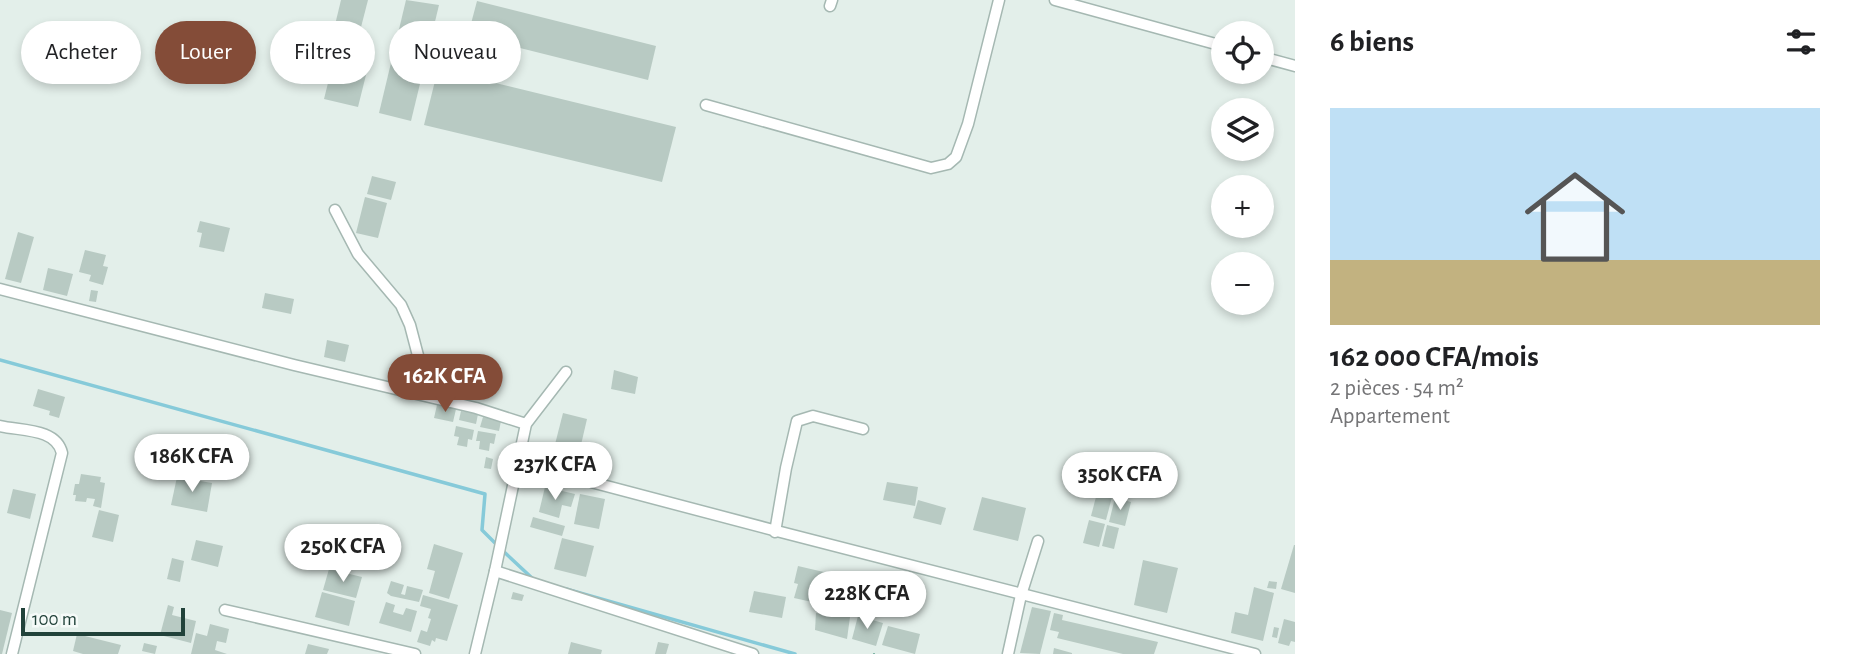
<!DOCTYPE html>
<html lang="fr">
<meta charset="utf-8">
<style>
body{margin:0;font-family:"Alegreya Sans",sans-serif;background:#f6f6f6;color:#202124;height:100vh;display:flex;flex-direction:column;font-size:26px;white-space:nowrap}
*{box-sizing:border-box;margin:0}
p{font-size:23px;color:#757577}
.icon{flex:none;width:38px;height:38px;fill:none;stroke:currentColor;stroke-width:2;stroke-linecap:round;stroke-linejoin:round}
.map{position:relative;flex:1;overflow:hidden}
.panel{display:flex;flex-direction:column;background:#fff;width:560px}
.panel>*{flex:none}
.banner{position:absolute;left:21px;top:21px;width:665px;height:63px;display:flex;gap:14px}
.fabs{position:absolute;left:1211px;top:21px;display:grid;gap:14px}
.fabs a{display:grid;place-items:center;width:63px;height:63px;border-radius:50%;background:#fff;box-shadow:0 4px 10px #0003;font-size:35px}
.scale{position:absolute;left:21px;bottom:18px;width:164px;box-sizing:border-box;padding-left:7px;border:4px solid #21423a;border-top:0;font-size:19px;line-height:24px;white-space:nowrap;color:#21423a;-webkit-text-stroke:5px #f5faf8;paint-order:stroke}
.price{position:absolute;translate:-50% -60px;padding:0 16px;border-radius:24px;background:#fff;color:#222;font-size:23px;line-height:46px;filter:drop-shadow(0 2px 4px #0008)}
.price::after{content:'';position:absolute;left:50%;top:42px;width:21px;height:16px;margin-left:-10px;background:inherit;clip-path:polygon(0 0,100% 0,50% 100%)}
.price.current{background:#844c38;color:#fff}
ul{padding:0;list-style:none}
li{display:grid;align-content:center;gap:14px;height:371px;padding:0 35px}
li span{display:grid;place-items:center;height:217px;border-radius:0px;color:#555}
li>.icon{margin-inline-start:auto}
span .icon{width:126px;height:126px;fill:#fffc;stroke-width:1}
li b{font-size:30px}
h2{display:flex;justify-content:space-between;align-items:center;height:84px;padding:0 35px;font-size:30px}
.pill{padding:0 24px;border-radius:32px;background:#fff;box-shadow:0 4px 10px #0003;font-size:24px;line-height:63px}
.pill.current{background:#844c38;color:#fff}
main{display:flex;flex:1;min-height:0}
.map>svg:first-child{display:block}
</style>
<main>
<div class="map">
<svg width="1295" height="654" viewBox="0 0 1295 654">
<rect width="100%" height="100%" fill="#e3efea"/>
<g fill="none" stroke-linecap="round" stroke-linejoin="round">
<!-- stream -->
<g stroke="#86cad9" stroke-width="3.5">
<polyline points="0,360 485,494 482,530 497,545"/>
<polyline points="502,550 532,578"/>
<polyline points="566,589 795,654"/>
</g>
</g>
<!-- building -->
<g fill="#b8cac3">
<polygon points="341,0 368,0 359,35 334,29"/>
<polygon points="406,0 439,5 411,121 379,113"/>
<polygon points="477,1 656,46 648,80 468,35"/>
<polygon points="339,39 373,47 358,107 324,99"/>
<polygon points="438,69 676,127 662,182 424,125"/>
<polygon points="372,176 396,182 391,200 367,194"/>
<polygon points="365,197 387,203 378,238 356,233"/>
<polygon points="200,221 230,228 224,252 199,247 202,233 197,232"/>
<polygon points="18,232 34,237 21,283 5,279"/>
<polygon points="85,250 106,255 103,266 108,267 103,285 89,281 91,275 79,272"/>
<polygon points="48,268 73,274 67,296 43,290"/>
<polygon points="91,290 98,291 96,302 89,301"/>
<polygon points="265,293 294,299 291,314 262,308"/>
<polygon points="327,340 349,345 345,362 324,357"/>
<polygon points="614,370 638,377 635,394 611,389"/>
<polygon points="38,389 65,397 59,418 49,415 50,411 33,406"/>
<polygon points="437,405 456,409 453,422 434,418"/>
<polygon points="461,411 478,414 476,424 459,420"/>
<polygon points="563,413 587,419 577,462 552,456"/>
<polygon points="483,417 501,421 499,431 480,427"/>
<polygon points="456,426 474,430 472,440 468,439 467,447 457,445 459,437 454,436"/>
<polygon points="478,431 496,434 494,444 490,443 489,451 479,449 480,441 476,441"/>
<polygon points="486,457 493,459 491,469 484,468"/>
<polygon points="81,474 101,477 100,482 105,483 101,508 93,506 95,499 87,498 86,502 75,501 76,495 73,495 75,484 79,484"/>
<polygon points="177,477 212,483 207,512 171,505"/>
<polygon points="887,482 918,487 915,506 883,500"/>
<polygon points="545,487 575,494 571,507 562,505 559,518 539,512"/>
<polygon points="13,489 36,494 30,519 7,513"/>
<polygon points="1097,493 1112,497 1106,520 1091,516"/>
<polygon points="580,494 605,499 599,529 574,524"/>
<polygon points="982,497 1026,508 1018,541 973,530"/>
<polygon points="1115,498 1131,502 1125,526 1109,522"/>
<polygon points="918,500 946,508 941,525 913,518"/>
<polygon points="99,510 119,515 113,542 92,537"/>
<polygon points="533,517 565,526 562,536 530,527"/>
<polygon points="1089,520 1105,524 1099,547 1083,543"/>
<polygon points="1107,525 1119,528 1114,549 1102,546"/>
<polygon points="562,538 594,546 586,577 554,569"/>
<polygon points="196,540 223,546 218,567 191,560"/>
<polygon points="434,544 463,553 449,599 429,593 435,571 427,569"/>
<polygon points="1294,545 1295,545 1295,593 1281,589"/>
<polygon points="172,558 184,561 180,582 167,579"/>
<polygon points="1143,560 1178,568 1167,613 1134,605"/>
<polygon points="798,566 828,573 821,604 794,598 798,584 794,583"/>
<polygon points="329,569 362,577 356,598 323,590"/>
<polygon points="391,581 404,585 401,594 405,595 407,586 423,590 419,602 391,596 387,593"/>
<polygon points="1269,581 1277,582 1276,589 1267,588"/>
<polygon points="1254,587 1274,593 1263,641 1231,633 1235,612 1248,615"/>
<polygon points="754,591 786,597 782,618 749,612"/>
<polygon points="322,592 355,601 349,626 315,617"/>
<polygon points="513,592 524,595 522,601 511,599"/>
<polygon points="423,595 458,605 447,641 436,638 435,642 432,640 430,646 417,642 421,630 427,632 431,619 428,618 431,609 420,606"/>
<polygon points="386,602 395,605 393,612 403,615 406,608 417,611 411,632 379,623"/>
<polygon points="168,605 174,607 172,615 196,621 191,643 160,635"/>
<polygon points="1032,607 1051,611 1040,654 1020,653"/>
<polygon points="0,610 12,613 2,654 0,654"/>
<polygon points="816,613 850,617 847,639 815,630"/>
<polygon points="1054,613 1063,615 1062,620 1158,642 1154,654 1123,654 1057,638 1059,632 1050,630"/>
<polygon points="858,616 883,623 876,646 852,639"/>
<polygon points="1284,619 1295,622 1295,642 1291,641 1289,646 1278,643"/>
<polygon points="210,624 229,629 226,643 217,641 215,650 227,654 191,654 196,633 207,636"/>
<polygon points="888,626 920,634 915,654 882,645"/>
<polygon points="1274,627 1279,628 1277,638 1272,637"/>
<polygon points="77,634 121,645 118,654 83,654 73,651"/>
<polygon points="571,642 602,650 601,654 568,654"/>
<polygon points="658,642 669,644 666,654 655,654"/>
<polygon points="144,643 157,646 155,654 142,651"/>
<polygon points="308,644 329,649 327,654 305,654"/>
<polygon points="1054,648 1072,653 1072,654 1053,654"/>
</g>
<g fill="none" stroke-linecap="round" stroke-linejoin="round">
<defs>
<g id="minor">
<polyline points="1055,0 1223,46"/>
<polyline points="830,6 832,0"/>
<polyline points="1262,57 1295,66"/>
<polyline points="706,105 931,168 948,164 956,157 968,124 999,0"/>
<polyline points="335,210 358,254 401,305 410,325 421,367 451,402"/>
<polyline points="0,289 294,365 476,408 526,424"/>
<path d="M0,426C21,431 56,428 62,453L12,654"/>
<path d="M519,463C764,528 1009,592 1255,654"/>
<polyline points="775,532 786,468 797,421 813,416 863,429"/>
<polyline points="495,571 753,654"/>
<polyline points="225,610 415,654"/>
<polyline points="475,654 495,571 526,424 566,372"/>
<polyline points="1008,654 1021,595 1038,541"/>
</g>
</defs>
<!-- minor casing -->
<use href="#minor" stroke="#a5b8b2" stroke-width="13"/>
<!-- path -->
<polyline stroke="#81b5a6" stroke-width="2" stroke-dasharray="3.5 5" stroke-linecap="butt" points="874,653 874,654"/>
<!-- minor -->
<use href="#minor" stroke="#fff" stroke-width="10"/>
</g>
</svg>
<div class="fabs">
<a><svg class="icon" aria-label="locate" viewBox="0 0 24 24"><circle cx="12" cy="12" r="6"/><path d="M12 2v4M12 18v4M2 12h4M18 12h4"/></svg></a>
<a><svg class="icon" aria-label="layers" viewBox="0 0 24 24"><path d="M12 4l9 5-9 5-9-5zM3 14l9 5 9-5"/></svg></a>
<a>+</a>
<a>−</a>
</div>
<div class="scale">100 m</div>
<b class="price current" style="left:445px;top:414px">162K CFA</b>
<b class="price" style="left:192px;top:494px">186K CFA</b>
<b class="price" style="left:555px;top:502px">237K CFA</b>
<b class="price" style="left:1120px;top:512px">350K CFA</b>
<b class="price" style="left:343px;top:584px">250K CFA</b>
<b class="price" style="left:867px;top:631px">228K CFA</b>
<div class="banner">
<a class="pill">Acheter</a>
<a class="pill current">Louer</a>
<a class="pill">Filtres</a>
<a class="pill">Nouveau</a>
</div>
</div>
<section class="panel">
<h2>6 biens<svg class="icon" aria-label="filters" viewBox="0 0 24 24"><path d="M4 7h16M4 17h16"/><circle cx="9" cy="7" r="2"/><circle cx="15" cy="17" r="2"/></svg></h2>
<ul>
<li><span style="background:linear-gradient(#bfe0f5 70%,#c2b280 0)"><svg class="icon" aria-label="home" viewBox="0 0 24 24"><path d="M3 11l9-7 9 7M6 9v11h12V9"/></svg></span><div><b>162 000 CFA/mois</b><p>2 pièces · 54 m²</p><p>Appartement</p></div></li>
</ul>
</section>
</main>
